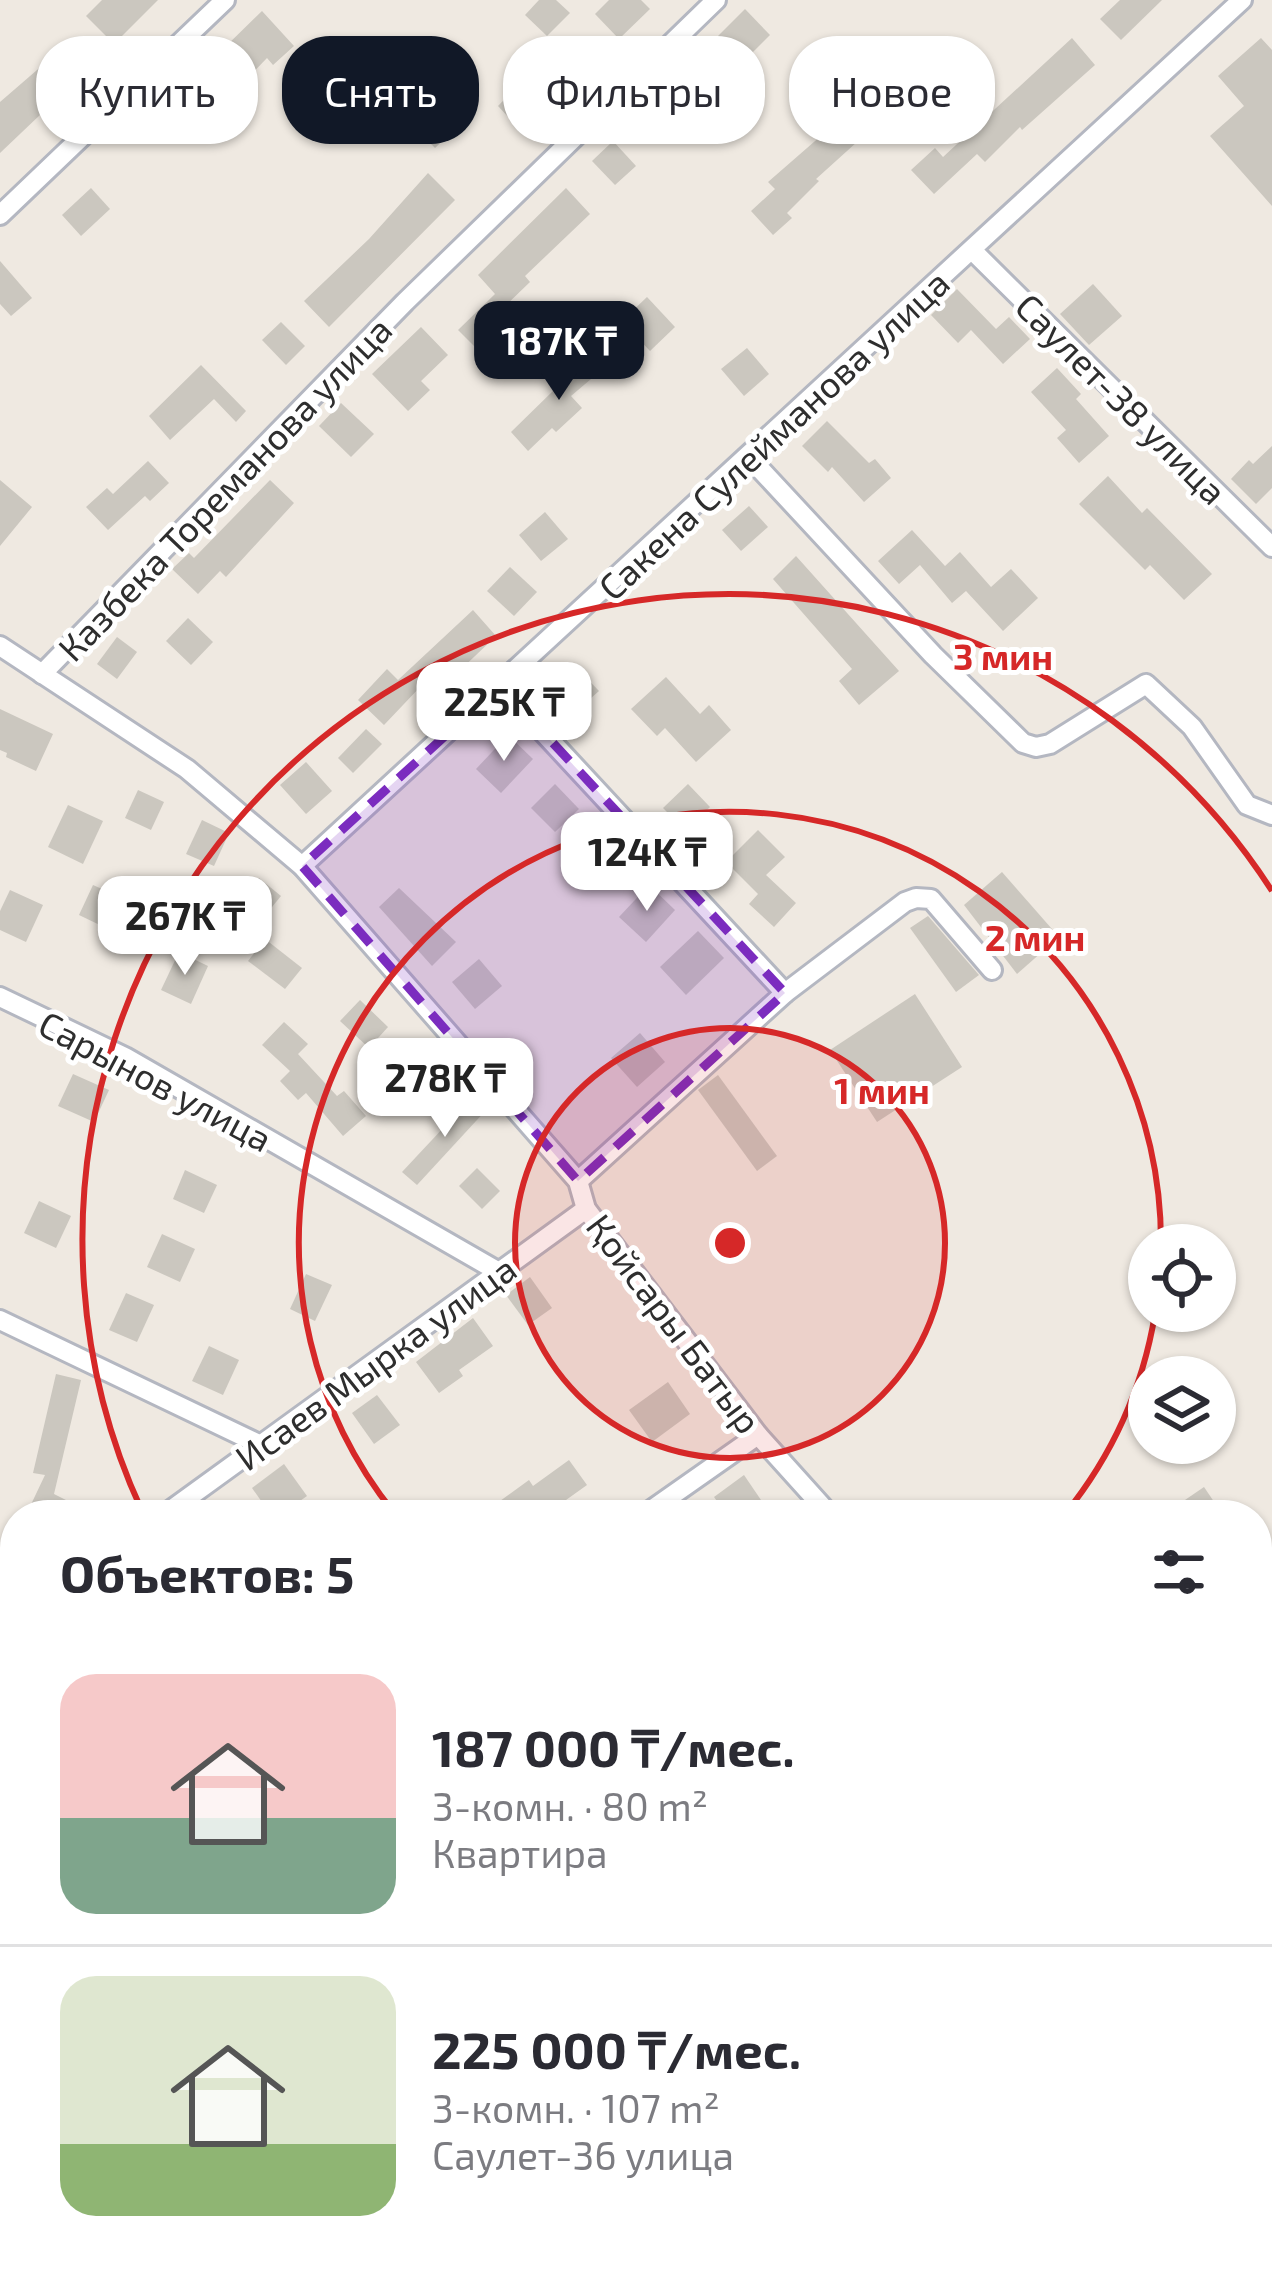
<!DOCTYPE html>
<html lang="ru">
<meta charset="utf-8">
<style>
body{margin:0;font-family:"Exo 2",sans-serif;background:#f7f7f7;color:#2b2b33;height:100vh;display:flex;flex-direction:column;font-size:45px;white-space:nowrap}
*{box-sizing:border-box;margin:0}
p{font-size:39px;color:#7c7c81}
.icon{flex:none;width:66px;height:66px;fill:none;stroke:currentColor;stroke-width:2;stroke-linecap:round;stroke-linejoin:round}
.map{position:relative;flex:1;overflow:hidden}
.details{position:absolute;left:0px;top:1500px;width:1272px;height:771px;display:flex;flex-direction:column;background:#fff;border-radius:48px 48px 0 0;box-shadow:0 3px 9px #0004}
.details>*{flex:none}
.guide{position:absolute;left:36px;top:36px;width:1200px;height:108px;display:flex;gap:24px}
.controls{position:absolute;left:1128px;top:1224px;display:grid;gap:24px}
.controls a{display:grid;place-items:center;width:108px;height:108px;border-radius:50%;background:#fff;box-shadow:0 3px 9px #0004;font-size:60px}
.price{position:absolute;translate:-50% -102px;padding:0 27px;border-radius:24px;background:#fff;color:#222;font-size:39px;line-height:78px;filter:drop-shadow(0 3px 6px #0008)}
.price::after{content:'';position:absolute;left:50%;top:72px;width:36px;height:27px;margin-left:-18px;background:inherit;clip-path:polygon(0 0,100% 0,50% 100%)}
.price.active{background:#111827;color:#fff}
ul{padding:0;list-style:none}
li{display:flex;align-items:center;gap:36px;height:300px;padding:0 60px}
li+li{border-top:3px solid #e1e1e2}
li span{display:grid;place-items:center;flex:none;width:336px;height:240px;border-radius:36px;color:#555}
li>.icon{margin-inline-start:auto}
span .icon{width:144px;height:144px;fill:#fffc;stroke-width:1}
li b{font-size:51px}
h2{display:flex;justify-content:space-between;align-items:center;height:144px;padding:0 60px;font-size:51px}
.chip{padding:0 42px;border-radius:48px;background:#fff;box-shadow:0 3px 9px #0004;font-size:42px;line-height:108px}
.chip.active{background:#111827;color:#fff}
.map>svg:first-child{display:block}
</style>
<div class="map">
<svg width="1272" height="2269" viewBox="0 0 1272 2269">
<rect width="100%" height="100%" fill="#efe9e1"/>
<!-- building -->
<g fill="#cbc7bf">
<polygon points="102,0 158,0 114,44 86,16"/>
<polygon points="539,0 556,0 570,13 547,36 525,15"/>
<polygon points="609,0 641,0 650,9 619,39 595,14"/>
<polygon points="1120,0 1162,0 1121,40 1100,19"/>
<polygon points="745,9 770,35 742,63 717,37"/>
<polygon points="262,11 294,46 273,65 267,58 246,80 219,53"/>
<polygon points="1072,38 1095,65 1022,130 1020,127 985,162 977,154 934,194 911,170 935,148 943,157"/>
<polygon points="1261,38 1272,50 1272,206 1210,136 1244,106 1218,76"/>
<polygon points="59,51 82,75 0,153 0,102"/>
<polygon points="543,59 569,85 521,131 498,106"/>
<polygon points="689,68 708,86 669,131 648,109"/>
<polygon points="181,97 209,129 195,142 167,110"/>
<polygon points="433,98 459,125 435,148 409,121"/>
<polygon points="838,121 857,142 816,179 819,181 787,213 792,218 773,235 751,211 775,189 768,182"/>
<polygon points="613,141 636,166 615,185 592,161"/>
<polygon points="428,173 455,200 329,327 304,301 369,239"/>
<polygon points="91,188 110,209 81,236 62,215"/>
<polygon points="566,188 590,214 525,276 530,282 497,314 510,328 483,355 458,330 495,294 478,275"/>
<polygon points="0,261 32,298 11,316 0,304"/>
<polygon points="1093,284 1122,316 1089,345 1060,314"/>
<polygon points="957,289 996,329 1009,317 1030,339 1003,364 971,330 958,343 931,315"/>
<polygon points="647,297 675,327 650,351 622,321"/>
<polygon points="281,322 305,346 286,365 262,340"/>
<polygon points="421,327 448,355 421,381 430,390 408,411 372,374"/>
<polygon points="598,347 611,362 571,396 582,408 556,432 552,428 528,451 511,432"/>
<polygon points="747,348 769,374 744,396 721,369"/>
<polygon points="201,365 246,411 236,422 214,399 170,440 149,416"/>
<polygon points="1057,368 1081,394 1076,399 1109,436 1079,463 1057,438 1066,430 1031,392"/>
<polygon points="341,403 374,434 351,457 319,426"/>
<polygon points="827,421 869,463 875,459 891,478 864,502 832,467 828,472 802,446"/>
<polygon points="1272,446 1272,488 1256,504 1231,479 1249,460 1253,464"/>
<polygon points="148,461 169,483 150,501 145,496 108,530 86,507 107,488 113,494"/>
<polygon points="1108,476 1142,513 1147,508 1212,574 1184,600 1150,565 1145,570 1079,504"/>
<polygon points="0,480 32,507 0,546"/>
<polygon points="270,480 294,503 226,577 220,571 198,594 172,569 189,553 194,558"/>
<polygon points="749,506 768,527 741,551 722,530"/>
<polygon points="545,512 568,539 541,561 519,535"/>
<polygon points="912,530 945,566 960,552 991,587 1011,569 1038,598 1003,631 966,591 952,603 920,565 899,584 878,561"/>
<polygon points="796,556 899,671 859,705 839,681 852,669 773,579"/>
<polygon points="510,567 537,592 514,616 487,591"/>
<polygon points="473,610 496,636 433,696 422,685 384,725 358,700 387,669 398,680"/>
<polygon points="188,618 213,642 191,665 166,641"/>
<polygon points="117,637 137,652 117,679 97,664"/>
<polygon points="575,666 599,691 571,716 548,691"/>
<polygon points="666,677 700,714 709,705 731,730 696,762 665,728 657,736 631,709"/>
<polygon points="0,709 53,734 36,771 6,757 7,753 0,750"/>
<polygon points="366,729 382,744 353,773 338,758"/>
<polygon points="508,735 533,759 501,793 476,769"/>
<polygon points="306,762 332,791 306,814 280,785"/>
<polygon points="555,784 579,809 555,832 531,808"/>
<polygon points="688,784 710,807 686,831 663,808"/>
<polygon points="138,790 164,802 151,830 125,818"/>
<polygon points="68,805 103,821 83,864 48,847"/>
<polygon points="202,820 229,833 214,866 186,854"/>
<polygon points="758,830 785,857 766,875 796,903 774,927 749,904 758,894 726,862"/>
<polygon points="606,833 631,857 606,883 581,858"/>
<polygon points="1002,872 1059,937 1017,974 964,905"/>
<polygon points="259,878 281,896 263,918 241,900"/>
<polygon points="93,885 120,897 106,928 79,915"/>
<polygon points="649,885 675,910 646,942 619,917"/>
<polygon points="399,888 456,942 432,966 379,907"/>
<polygon points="10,890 43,905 26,942 0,930 0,911"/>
<polygon points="928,916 979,975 956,992 910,928"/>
<polygon points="698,931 724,958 686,995 660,967"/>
<polygon points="265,939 302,968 285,989 248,961"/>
<polygon points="179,952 208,966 191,1004 161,990"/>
<polygon points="479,959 502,986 475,1009 452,982"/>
<polygon points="915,994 962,1067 877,1122 830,1050"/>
<polygon points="360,1000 388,1027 369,1048 340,1021"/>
<polygon points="284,1022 308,1044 298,1054 337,1096 344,1091 366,1116 343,1136 306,1093 298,1100 280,1081 290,1071 262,1045"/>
<polygon points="640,1033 665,1062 637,1087 611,1058"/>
<polygon points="73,1074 109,1090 94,1122 58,1106"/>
<polygon points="718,1075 777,1156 757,1171 698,1090"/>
<polygon points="474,1095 488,1108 417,1185 402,1172"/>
<polygon points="477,1168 500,1191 482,1209 459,1186"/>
<polygon points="185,1170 217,1185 204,1213 173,1199"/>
<polygon points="39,1201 71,1216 56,1248 24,1233"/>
<polygon points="162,1234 195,1249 180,1282 147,1267"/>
<polygon points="306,1274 332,1285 315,1321 290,1309"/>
<polygon points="530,1277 552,1308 528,1325 506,1295"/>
<polygon points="126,1293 154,1305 137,1342 109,1330"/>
<polygon points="473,1318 493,1346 459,1370 463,1376 439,1393 416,1362"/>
<polygon points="209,1346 239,1360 223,1395 192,1381"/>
<polygon points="56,1374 81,1380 54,1494 66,1500 59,1515 26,1515 45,1475 33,1473"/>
<polygon points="668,1382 690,1414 652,1442 629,1410"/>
<polygon points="377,1395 400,1425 374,1444 352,1413"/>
<polygon points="569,1460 587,1485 545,1515 510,1515 500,1501 529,1480 533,1486"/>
<polygon points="284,1464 307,1496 280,1515 271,1515 252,1488"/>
<polygon points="744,1475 761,1500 740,1515 727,1515 714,1497"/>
<polygon points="1204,1487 1223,1515 1163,1515"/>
</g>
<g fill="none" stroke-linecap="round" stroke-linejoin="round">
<defs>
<g id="minor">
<polyline points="0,215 225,0"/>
<polyline points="972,250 1272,547"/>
<polyline points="748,456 933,655 1023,743 1036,747 1050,744 1146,684 1192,727 1247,805 1272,815"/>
<polyline points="0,646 187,769 302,866 578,1181 586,1209 758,1435 830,1515"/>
<polyline points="42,674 405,302 716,0"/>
<polyline points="500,686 785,993 578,1181"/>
<polyline points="302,866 1242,0"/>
<polyline points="785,993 905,902 916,898 931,899 992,970"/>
<polyline points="0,997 125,1057 499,1272"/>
<polyline points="0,1320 261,1445"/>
<polyline points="164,1515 586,1209"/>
<polyline points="644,1515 758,1435"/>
<polyline points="0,1635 15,1624"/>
<polyline points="0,1966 15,1956"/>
<polyline points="1257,2045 1272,2035"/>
<polyline points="0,2262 5,2269"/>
<polyline points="163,2269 181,2256"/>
<polyline points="914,2269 934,2256"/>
</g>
<g id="major">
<polyline points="1257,1732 1272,1721"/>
<polyline points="1257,1766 1272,1755"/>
<polyline points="505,2269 524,2256"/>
<polyline points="550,2269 568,2256"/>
</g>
</defs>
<!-- minor casing -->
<use href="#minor" stroke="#b4b7c1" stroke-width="24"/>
<!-- major casing -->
<use href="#major" stroke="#c9c9c9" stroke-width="30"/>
<!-- minor -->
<use href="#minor" stroke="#fff" stroke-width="18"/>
<!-- major -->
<use href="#major" stroke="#f2d163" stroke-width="24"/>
</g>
<!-- marked area -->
<path fill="#7b2cbf" fill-opacity="0.2" stroke="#7b2cbf" stroke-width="9" stroke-dasharray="24 15" stroke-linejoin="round" d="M500,686L785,993L578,1181L302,866Z"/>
<!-- distance rings -->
<circle cx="730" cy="1243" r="215" fill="#d62828" fill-opacity=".12"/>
<g fill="none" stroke="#d62828" stroke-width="6">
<circle cx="730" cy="1243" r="215"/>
<path d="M1155 1314A431 431 0 0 1 1065 1514M395 1514A431 431 0 1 1 1161 1243"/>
<path d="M142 1511A646 646 0 0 1 1272 891"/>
</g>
<g text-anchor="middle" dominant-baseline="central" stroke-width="10" stroke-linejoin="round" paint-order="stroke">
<!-- street labels -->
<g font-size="36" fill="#2e2e2e" stroke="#fff">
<text transform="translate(1122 398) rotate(45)">Саулет-38 улица</text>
<text transform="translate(773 434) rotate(-43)">Сакена Сулейманова улица</text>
<text transform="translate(224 488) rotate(-46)">Казбека Тореманова улица</text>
<text transform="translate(156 1080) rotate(28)">Сарынов улица</text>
<text transform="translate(675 1323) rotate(53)">Қойсары Батыр</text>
<text transform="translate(375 1362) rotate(-36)">Исаев Мырка улица</text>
</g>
</g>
<circle cx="730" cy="1243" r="18" fill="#d62828" stroke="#fff" stroke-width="6"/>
<g font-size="36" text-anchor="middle" font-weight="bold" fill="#d62828" stroke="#fff" stroke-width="10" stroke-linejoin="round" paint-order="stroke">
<text x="1003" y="670">3 мин</text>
<text x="1035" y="951">2 мин</text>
<text x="882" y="1104">1 мин</text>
</g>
</svg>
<div class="controls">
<a><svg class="icon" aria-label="locate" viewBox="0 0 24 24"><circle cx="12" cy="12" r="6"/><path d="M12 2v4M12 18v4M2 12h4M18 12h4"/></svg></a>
<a><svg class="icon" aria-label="layers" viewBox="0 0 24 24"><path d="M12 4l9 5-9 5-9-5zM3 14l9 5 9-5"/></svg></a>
</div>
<b class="price active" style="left:559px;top:403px">187K ₸</b>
<b class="price" style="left:504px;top:764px">225K ₸</b>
<b class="price" style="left:647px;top:914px">124K ₸</b>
<b class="price" style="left:185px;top:978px">267K ₸</b>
<b class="price" style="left:445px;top:1140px">278K ₸</b>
<div class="guide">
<a class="chip">Купить</a>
<a class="chip active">Снять</a>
<a class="chip">Фильтры</a>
<a class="chip">Новое</a>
</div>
<section class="details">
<h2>Объектов: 5<svg class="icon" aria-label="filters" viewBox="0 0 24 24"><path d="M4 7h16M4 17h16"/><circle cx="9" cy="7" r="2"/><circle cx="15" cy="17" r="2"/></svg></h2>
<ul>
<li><span style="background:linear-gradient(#f6c9c9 60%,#7fa58c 0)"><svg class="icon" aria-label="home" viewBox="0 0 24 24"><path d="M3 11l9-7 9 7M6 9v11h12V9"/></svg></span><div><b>187 000 ₸/мес.</b><p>3-комн. · 80 m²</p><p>Квартира</p></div></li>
<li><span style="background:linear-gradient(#dfe7d0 70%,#8fb573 0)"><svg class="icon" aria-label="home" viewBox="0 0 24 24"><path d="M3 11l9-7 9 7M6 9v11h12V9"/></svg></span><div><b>225 000 ₸/мес.</b><p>3-комн. · 107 m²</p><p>Саулет-36 улица</p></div></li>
</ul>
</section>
</div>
